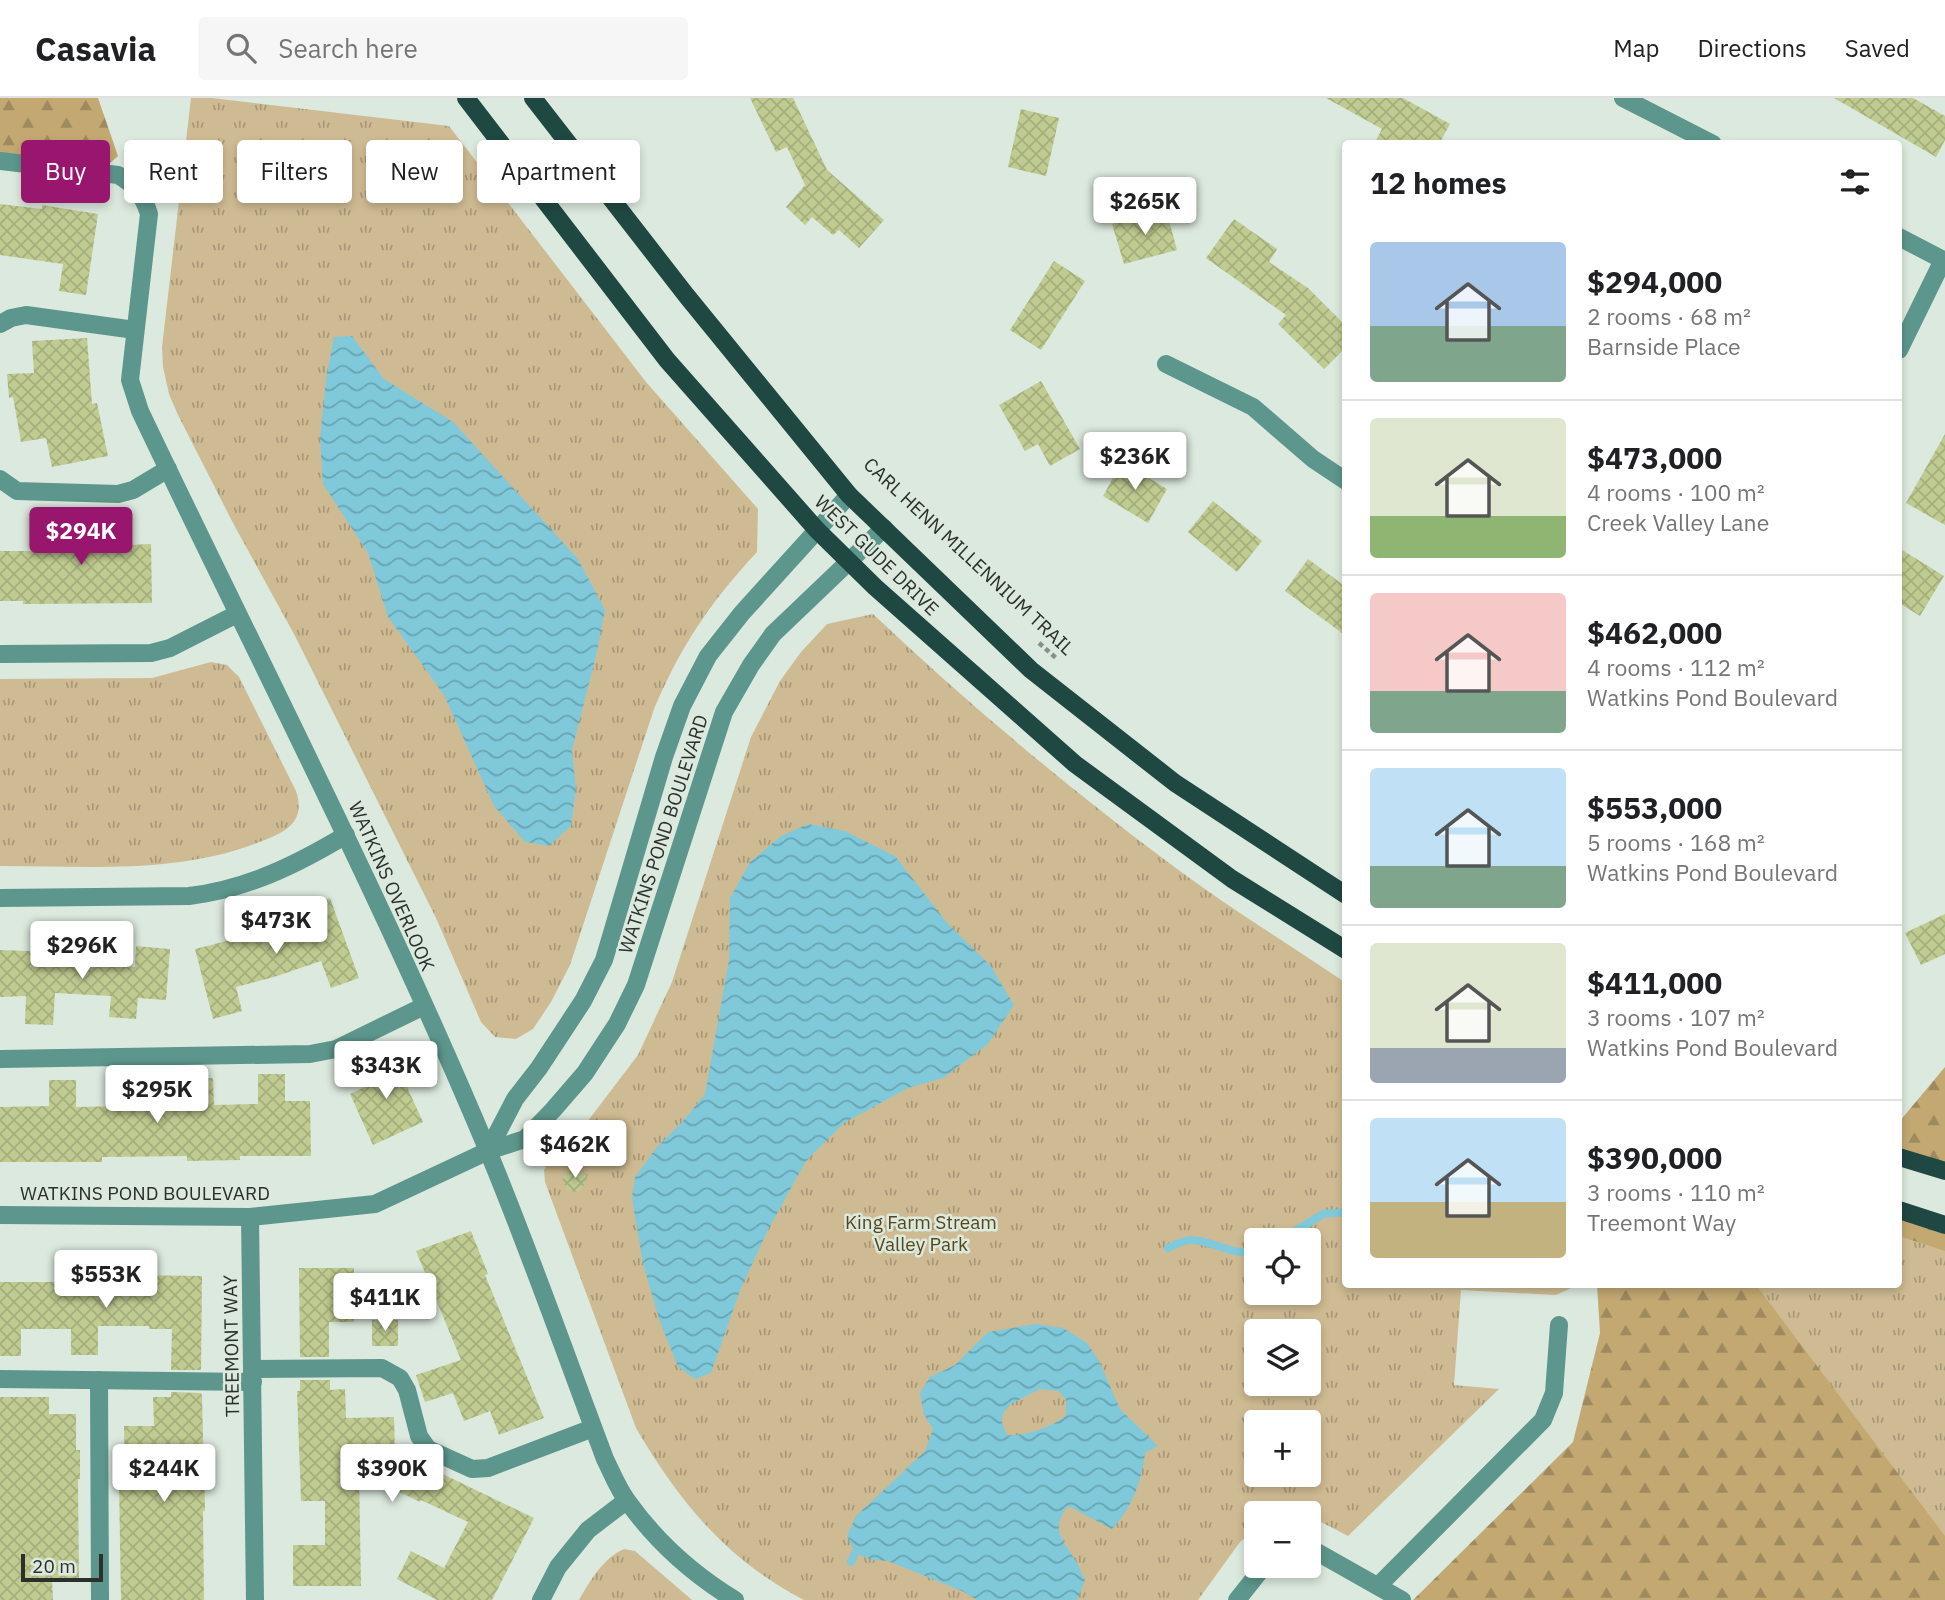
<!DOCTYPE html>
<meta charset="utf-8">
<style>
body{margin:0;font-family:"IBM Plex Sans",sans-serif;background:#f6f6f6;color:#202124;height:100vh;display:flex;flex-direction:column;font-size:26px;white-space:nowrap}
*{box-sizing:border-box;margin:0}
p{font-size:23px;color:#757577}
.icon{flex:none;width:38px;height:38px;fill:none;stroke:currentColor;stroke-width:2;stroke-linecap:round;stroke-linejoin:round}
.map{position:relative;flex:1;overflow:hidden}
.panel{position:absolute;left:1342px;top:42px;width:560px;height:1148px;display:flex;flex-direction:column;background:#fff;border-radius:7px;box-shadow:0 4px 10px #0003}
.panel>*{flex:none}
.banner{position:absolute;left:21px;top:42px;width:665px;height:63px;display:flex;gap:14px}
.buttons{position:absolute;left:1244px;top:1130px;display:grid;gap:14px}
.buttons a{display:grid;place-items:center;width:77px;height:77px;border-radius:7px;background:#fff;box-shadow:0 4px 10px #0003;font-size:35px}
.scale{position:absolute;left:21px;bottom:18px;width:82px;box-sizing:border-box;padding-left:7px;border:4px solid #2b302b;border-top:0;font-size:19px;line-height:24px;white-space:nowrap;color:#2b302b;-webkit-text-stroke:5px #dce9de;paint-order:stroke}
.price{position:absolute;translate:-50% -60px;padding:0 16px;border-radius:7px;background:#fff;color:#222;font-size:23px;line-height:46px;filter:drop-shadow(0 2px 4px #0008)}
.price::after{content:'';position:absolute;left:50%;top:42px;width:21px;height:16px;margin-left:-10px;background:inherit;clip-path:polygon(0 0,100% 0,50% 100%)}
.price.active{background:#98166d;color:#fff}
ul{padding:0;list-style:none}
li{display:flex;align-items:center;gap:21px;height:175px;padding:0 28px}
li+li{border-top:2px solid #e0e0e0}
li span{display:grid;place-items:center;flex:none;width:196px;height:140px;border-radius:7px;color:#555}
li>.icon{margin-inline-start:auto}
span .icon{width:84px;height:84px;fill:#fffc;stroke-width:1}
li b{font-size:30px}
h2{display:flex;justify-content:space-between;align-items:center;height:84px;padding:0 28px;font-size:30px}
.pill{padding:0 24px;border-radius:7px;background:#fff;box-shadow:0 4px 10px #0003;font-size:24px;line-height:63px}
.pill.active{background:#98166d;color:#fff}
header{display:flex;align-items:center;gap:42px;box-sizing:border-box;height:98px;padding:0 35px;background:#fff;border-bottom:2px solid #e0e0e0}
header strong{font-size:33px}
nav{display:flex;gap:38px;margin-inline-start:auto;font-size:24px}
.search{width:490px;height:63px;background:#f6f6f6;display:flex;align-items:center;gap:18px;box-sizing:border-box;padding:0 24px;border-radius:7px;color:#757577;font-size:26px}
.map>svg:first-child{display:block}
</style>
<header>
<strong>Casavia</strong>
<div class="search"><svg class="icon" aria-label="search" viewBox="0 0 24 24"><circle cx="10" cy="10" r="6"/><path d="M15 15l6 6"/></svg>Search here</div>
<nav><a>Map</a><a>Directions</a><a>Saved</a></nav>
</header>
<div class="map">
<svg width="1945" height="1502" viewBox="0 0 1945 1502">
<defs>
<pattern id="forest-firs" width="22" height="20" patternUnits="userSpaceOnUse" patternTransform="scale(1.75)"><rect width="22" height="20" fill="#c3a872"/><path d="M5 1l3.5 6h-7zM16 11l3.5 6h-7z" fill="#9f895e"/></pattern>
<pattern id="park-tufts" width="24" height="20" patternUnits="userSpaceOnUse" patternTransform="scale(1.75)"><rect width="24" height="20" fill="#cfbb93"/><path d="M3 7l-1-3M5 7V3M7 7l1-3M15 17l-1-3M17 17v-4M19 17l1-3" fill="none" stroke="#a89878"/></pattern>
<pattern id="water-waves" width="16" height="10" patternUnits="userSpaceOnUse" patternTransform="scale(1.75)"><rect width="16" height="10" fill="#7fc9db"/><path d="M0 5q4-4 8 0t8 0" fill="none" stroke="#68a4b2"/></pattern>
<pattern id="building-cross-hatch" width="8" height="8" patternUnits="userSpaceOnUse" patternTransform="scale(1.75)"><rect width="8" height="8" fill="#c0cb91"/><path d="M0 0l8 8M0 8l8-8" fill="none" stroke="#a5af7d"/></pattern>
</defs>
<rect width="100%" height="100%" fill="#dce9de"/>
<!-- forest -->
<g fill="url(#forest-firs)">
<polygon points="0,0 98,0 118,58 101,73 0,63"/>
<polygon points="1945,969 1945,1073 1899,1059 1899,1024"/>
<polygon points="1899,1112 1945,1127 1945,1502 1413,1502 1573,1344 1600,1235 1597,1187 1899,1186"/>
</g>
<!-- park -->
<g fill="url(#park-tufts)" fill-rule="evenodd">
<path d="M191,0H212L449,28L646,284L758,411L757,454C709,506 682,546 654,611L570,867L551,904L533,931L516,941L495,939L481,924L436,820L295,538L233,425L177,315L169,296L163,269L162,249Z"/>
<path d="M873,516C965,603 1060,683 1161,759C1220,804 1284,843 1346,885V1186L1578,1187L1556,1197L1461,1192L1454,1287L1499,1291L1348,1438L1319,1423L1309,1421V1416H1256V1431L1240,1444L1198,1502H804C727,1462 680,1405 636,1330L545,1084L544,1072L550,1061L584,1028L638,957L672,884L751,639L780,583L801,554L827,526ZM1256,1143H1309V1195H1256ZM1256,1234H1309V1286H1256ZM1256,1325H1309V1377H1256Z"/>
<path d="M211,564L227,567L239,579L296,693C307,726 283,735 257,745C175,776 86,768 0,768V581L152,580Z"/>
<polygon points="1899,1138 1945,1153 1945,1438 1756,1187 1899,1186"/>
<path d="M624,1451L635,1453L692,1502H579C589,1484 604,1459 624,1451Z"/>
</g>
<!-- water -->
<g fill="url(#water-waves)" fill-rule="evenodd">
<polygon points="352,238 384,281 453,324 578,461 605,512 597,554 572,652 576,691 571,728 549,748 525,744 494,708 444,597 388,519 368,455 323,386 320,340 326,281 334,239"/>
<polygon points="808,726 845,733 895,758 948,826 990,867 1014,907 988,946 943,980 908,990 844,1025 806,1063 768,1132 741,1190 711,1275 695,1281 678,1269 660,1224 643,1166 632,1100 635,1079 657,1049 682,1024 705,996 729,862 730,800 750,764 781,738"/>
<path d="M1036,1226L1063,1230L1087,1245L1099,1263L1120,1311L1158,1348L1145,1355C1142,1383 1132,1410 1112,1431L1068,1408C1050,1432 1062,1440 1075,1462C1079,1468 1082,1476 1085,1482L1077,1502H977L964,1494L888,1463L872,1462L855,1455L847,1438L856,1418L925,1353L933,1331L924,1317L920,1295L930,1279L955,1267L988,1234ZM1040,1291L1059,1293L1066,1302V1317C1055,1328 1023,1339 1007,1337L1002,1325L1003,1315L1011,1306Z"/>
</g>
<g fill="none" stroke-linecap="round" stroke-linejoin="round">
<!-- stream -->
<g stroke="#7fc9db" stroke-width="8">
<polyline points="1279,1143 1323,1116 1346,1114"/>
<path d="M1168,1150C1174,1147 1182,1143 1189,1142C1213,1141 1232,1160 1256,1152"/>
<polyline points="851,1464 855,1455"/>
</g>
</g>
<!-- building -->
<g fill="url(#building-cross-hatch)">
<polygon points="750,0 793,0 827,72 884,122 859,150 839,132 833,137 812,119 805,127 786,109 805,87 787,49 776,54"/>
<polygon points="1326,0 1403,0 1450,26 1439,46 1374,46 1382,31"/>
<polygon points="1834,0 1913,0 1945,18 1945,42 1936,59"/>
<polygon points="1021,11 1059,20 1046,78 1008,69"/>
<polygon points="0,106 42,111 42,107 98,116 86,197 59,193 63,166 0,157"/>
<polygon points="1166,111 1177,152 1124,166 1112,126"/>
<polygon points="1234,121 1277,151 1269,164 1308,190 1346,228 1346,249 1324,271 1278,226 1286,217 1206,160"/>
<polygon points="1054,163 1085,183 1041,252 1010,232"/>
<polygon points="87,240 92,306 97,305 108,358 52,369 46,340 21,344 13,299 9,300 7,276 34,275 32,243"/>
<polygon points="1041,283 1080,351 1050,368 1038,346 1025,353 999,307"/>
<polygon points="1945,336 1945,427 1906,405"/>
<polygon points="1122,364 1167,391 1148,425 1103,398"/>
<polygon points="1213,403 1262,443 1237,474 1188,434"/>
<polygon points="99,420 129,420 129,447 151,446 152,505 23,506 23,503 0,503 0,453 54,453 54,424 99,423"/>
<polygon points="1899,450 1944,478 1920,518 1899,505"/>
<polygon points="1308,461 1346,489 1346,538 1285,493"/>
<polygon points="330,800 359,880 331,890 321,863 274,879 236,889 242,913 213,921 195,851 281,829 277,819"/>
<polygon points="1945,816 1945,856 1921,867 1905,835"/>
<polygon points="136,848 170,851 166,902 138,900 136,921 109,919 111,898 55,895 53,927 25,926 26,898 0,899 0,852 81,855 81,864 135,869"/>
<polygon points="390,952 423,1024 373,1047 350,996 375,984 365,963"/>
<polygon points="144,976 145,1004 187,1003 186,981 213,980 214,1007 258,1006 258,976 285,976 285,1003 310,1003 311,1058 240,1058 240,1062 187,1063 187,1058 102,1059 102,1064 0,1064 0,1009 49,1008 49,982 76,982 76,1009 118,1008 117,977"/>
<polygon points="575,1071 588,1077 582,1091 574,1094 566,1090 562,1082 566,1074"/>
<polygon points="471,1133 488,1176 485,1177 544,1320 499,1337 490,1313 464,1323 453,1295 425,1304 416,1277 461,1262 416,1153"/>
<polygon points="299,1170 354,1170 354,1224 329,1224 329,1259 300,1259"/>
<polygon points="70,1171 124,1171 124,1177 202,1178 201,1272 171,1272 172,1231 149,1231 149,1228 98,1228 98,1257 71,1257 71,1231 21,1231 21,1258 0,1258 0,1184 70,1184"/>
<rect x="372" y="1222" width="26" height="26"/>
<polygon points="300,1282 330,1282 330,1292 345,1291 346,1320 394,1319 395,1353 534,1420 492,1502 437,1502 397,1481 411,1453 444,1470 468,1424 421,1402 420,1404 359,1374 361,1488 293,1488 293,1447 325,1447 325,1403 301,1403 297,1293 300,1293"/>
<polygon points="171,1294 201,1295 202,1298 205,1413 203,1413 204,1502 121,1502 119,1386 125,1386 124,1328 154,1328 153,1299 171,1299"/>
<polygon points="0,1299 49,1299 49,1316 76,1316 76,1352 80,1352 80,1381 78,1381 79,1482 52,1481 53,1502 0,1502"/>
</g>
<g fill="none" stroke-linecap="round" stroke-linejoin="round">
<!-- path -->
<polyline stroke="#879088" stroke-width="4.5" stroke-dasharray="5 3.5" stroke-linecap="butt" points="1039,545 1056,560"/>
<!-- minor -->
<g stroke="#5d968c" stroke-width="18">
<polyline points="1623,0 1713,46"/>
<path d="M0,63L118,77C135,87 143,97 149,116L130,282L140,313C257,559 383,802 488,1053C530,1154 566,1258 605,1361C612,1375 618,1391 628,1404C656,1443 694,1477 735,1502"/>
<polyline points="1899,139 1945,163"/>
<polyline points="0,226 11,220 26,217 135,232"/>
<polyline points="1899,252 1943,162"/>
<polyline points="1166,266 1253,309 1313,361 1346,383"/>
<polyline points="0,381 17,393 118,396 133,392 168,371"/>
<polyline points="0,556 151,555 170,550 237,516"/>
<path d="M0,800L189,798C247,791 296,767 346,737"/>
<polyline points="0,961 310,956 336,951 424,908"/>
<polyline points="488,1053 515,1001 539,970 583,903 604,862 664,659 682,608 708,558 742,515 849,397"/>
<polyline points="0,1117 250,1119 375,1106 488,1053 525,1041 553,1012 585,975 617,926 636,887 724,614 751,567 773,536 884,430"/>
<polyline points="250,1119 255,1502"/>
<polyline points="252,1271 382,1270 400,1280 407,1292 419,1338 428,1351 472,1371 488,1370 593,1330"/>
<polyline points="0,1281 253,1284"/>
<polyline points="99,1282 100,1502"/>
<polyline points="1309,1453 1317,1454 1402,1502"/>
<polyline points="1378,1488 1543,1322 1554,1295 1559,1227"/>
<polyline points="541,1502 558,1469 588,1432 626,1403"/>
<polyline points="1237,1502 1264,1468"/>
</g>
<!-- major -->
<g stroke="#204842" stroke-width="18">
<polyline points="466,0 667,262 817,432 875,489 1075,666 1232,781 1346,852"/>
<polyline points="533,0 686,197 849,397 1031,572 1175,685 1346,797"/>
<polyline points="1899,1059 1945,1073"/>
<polyline points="1899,1112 1945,1127"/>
</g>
</g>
<g text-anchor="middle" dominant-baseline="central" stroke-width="5" stroke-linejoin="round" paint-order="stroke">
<!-- street labels -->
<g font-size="19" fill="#2b302b" stroke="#dce9de">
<text transform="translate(877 457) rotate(44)">WEST GUDE DRIVE</text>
<text transform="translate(969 458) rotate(43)">CARL HENN MILLENNIUM TRAIL</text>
<text transform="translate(663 736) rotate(-72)">WATKINS POND BOULEVARD</text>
<text transform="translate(392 788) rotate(66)">WATKINS OVERLOOK</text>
<text x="145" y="1095">WATKINS POND BOULEVARD</text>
<text transform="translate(231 1248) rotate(-91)">TREEMONT WAY</text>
</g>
<!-- park labels -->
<g font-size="19" fill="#58451a" stroke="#dce9de">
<text x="921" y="1124">King Farm Stream<tspan x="921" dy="22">Valley Park</tspan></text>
</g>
</g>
</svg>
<div class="buttons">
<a><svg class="icon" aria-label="locate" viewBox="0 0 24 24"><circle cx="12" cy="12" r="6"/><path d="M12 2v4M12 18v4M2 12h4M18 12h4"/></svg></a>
<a><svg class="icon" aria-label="layers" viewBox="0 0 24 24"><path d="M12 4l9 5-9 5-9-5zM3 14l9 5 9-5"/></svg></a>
<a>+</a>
<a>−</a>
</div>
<div class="scale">20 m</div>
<b class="price" style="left:1145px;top:139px">$265K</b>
<b class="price" style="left:1135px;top:394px">$236K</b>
<b class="price active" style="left:81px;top:469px">$294K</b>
<b class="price" style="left:276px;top:858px">$473K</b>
<b class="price" style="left:82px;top:883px">$296K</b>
<b class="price" style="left:386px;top:1003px">$343K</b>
<b class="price" style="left:157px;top:1027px">$295K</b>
<b class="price" style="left:575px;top:1082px">$462K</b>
<b class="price" style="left:106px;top:1212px">$553K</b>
<b class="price" style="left:385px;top:1235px">$411K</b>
<b class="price" style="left:164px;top:1406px">$244K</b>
<b class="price" style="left:392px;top:1406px">$390K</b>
<div class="banner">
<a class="pill active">Buy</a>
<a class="pill">Rent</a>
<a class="pill">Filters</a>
<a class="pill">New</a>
<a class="pill">Apartment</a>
</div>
<section class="panel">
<h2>12 homes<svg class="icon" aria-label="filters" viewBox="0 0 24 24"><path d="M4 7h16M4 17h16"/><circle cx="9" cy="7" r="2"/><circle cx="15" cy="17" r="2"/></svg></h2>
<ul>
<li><span style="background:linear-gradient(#a9c7e8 60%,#7fa58c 0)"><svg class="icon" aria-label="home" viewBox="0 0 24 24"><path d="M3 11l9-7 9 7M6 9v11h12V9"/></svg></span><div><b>$294,000</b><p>2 rooms · 68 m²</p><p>Barnside Place</p></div></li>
<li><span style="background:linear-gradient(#dfe7d0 70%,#8fb573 0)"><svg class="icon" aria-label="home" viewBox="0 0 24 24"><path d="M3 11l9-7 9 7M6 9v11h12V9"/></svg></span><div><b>$473,000</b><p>4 rooms · 100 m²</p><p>Creek Valley Lane</p></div></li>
<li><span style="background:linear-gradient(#f6c9c9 70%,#7fa58c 0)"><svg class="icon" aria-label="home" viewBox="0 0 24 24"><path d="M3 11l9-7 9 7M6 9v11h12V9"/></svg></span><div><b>$462,000</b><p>4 rooms · 112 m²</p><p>Watkins Pond Boulevard</p></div></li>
<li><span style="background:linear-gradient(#bfe0f5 70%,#7fa58c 0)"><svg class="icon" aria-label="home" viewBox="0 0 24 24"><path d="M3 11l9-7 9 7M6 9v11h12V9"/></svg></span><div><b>$553,000</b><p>5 rooms · 168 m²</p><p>Watkins Pond Boulevard</p></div></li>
<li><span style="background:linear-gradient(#dfe7d0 75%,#9aa5b1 0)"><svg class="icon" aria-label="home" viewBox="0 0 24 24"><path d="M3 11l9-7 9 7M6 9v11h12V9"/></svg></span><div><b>$411,000</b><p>3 rooms · 107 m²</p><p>Watkins Pond Boulevard</p></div></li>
<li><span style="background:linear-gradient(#bfe0f5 60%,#c2b280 0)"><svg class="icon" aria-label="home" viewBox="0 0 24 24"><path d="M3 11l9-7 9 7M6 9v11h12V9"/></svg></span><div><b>$390,000</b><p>3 rooms · 110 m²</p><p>Treemont Way</p></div></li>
</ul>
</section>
</div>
